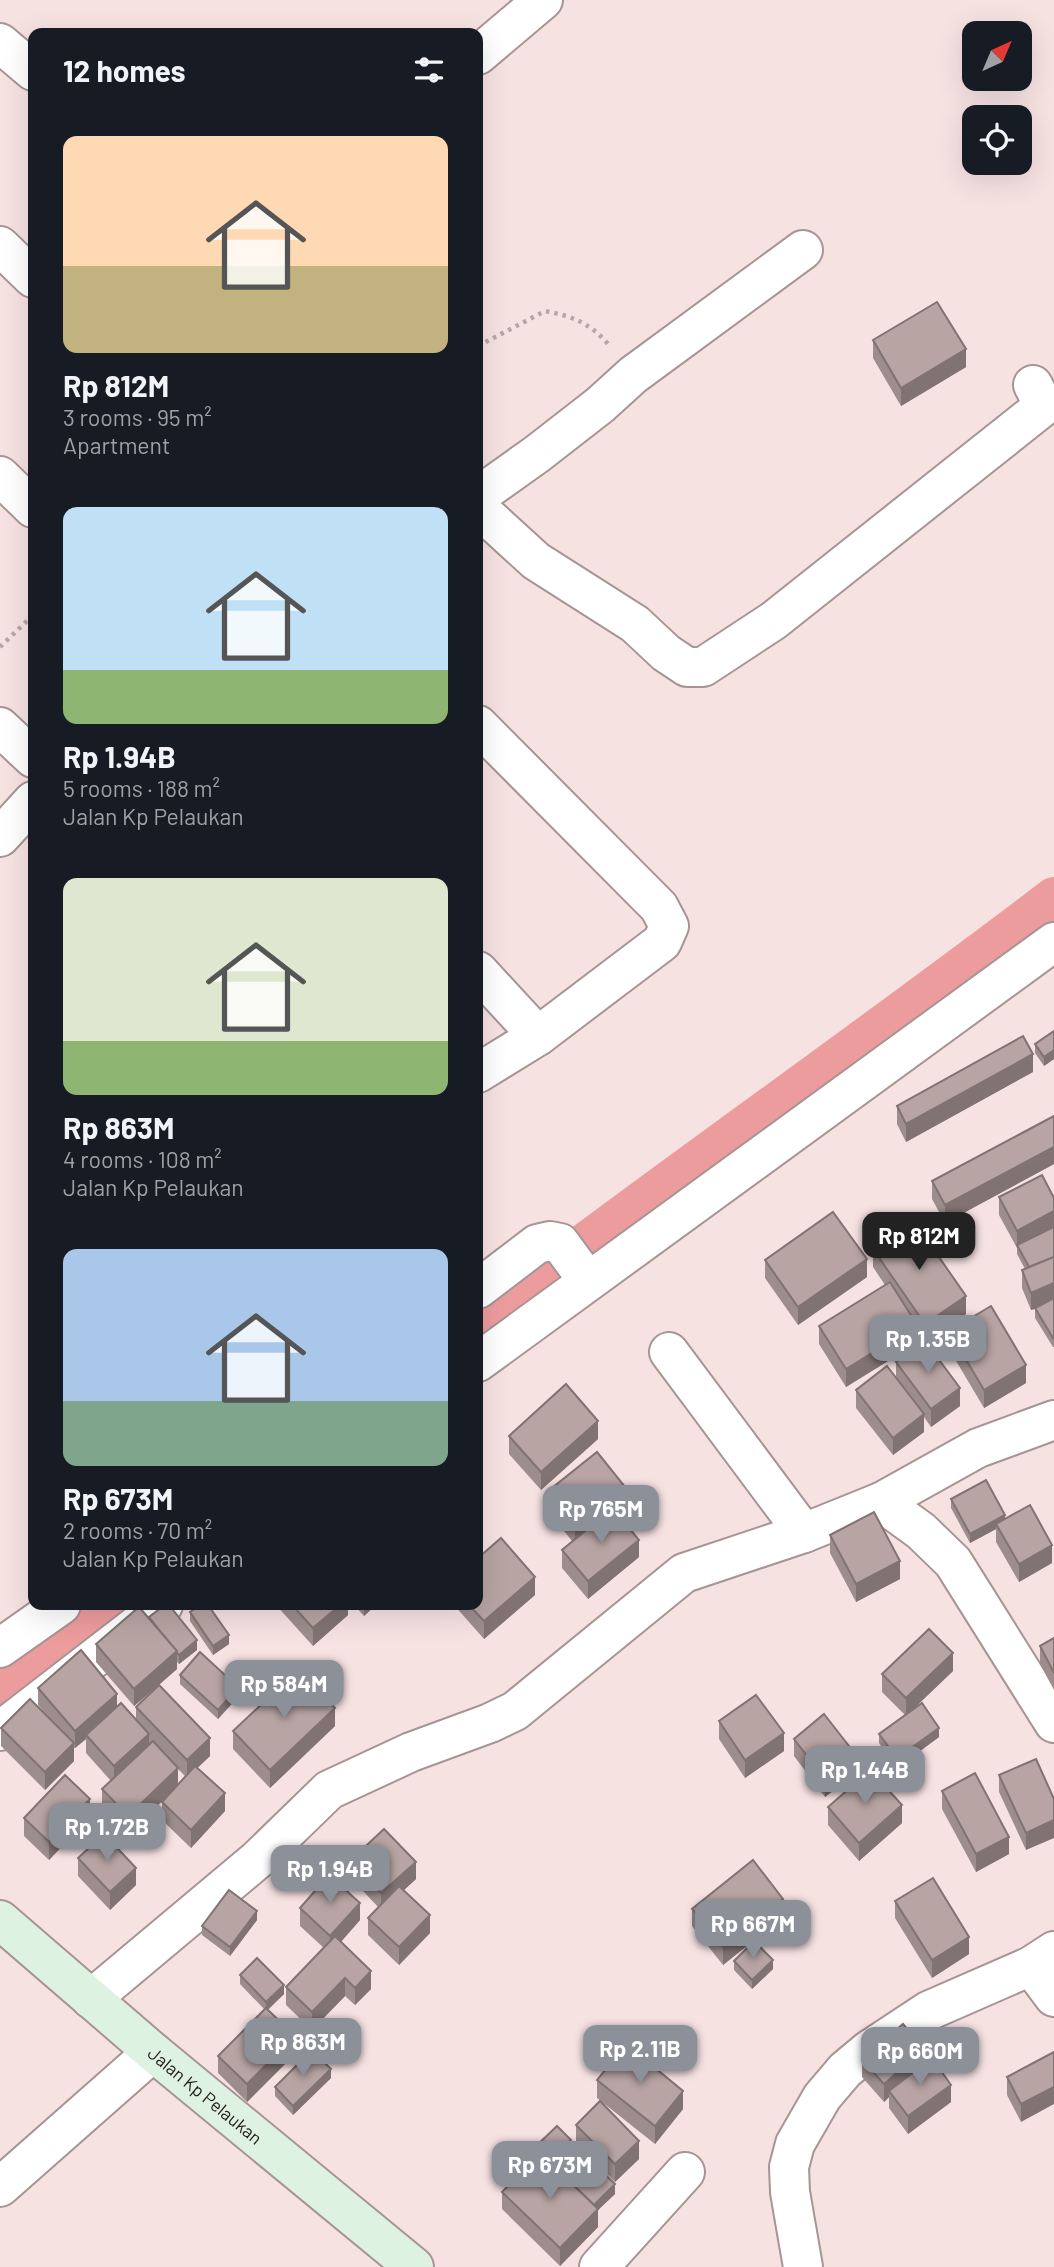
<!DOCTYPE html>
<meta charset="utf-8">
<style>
body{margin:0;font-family:Barlow,sans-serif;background:#20242c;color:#f1f3f6;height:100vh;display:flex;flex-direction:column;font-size:26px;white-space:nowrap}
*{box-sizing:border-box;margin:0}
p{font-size:23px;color:#9ea1a6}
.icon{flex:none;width:38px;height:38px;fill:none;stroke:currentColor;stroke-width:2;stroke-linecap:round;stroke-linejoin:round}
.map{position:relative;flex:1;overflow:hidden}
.panel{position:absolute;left:28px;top:28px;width:455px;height:1582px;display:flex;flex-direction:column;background:#171b24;border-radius:14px;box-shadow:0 7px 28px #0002}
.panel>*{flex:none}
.needle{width:46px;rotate:44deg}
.tools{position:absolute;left:962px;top:21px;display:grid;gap:14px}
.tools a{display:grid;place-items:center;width:70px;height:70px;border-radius:14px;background:#171b24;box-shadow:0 7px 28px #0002;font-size:35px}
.price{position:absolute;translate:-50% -60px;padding:0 16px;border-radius:14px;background:#8c9099;color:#fff;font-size:23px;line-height:46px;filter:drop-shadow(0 2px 4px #0008)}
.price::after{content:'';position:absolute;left:50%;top:42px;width:21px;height:16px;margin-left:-10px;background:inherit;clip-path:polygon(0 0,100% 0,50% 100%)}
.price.on{background:#222;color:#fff}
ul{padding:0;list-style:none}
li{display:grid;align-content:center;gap:14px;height:371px;padding:0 35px}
li span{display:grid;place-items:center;height:217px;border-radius:14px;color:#555}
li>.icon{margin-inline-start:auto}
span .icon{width:126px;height:126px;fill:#fffc;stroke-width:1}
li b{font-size:30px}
h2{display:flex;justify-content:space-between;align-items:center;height:84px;padding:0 35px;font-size:30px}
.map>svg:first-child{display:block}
</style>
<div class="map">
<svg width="1054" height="2267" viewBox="0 0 1054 2267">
<rect width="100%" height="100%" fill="#f7e2e2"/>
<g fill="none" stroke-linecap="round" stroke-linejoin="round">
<!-- canal -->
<g stroke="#ed9c9e" stroke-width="40">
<path d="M478,1323C668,1178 864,1042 1054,897"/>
<polyline points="0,1687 109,1605"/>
</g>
<defs>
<g id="street">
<polyline points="0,43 33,71"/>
<polyline points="478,55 543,0"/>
<polyline points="0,246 33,278"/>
<polyline points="0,476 33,508"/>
<polyline points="478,496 537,454 600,405 633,375 803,250"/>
<polyline points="478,508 536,561 635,624 666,653 687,667 703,667 773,621 1044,406 1033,385"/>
<polyline points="478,725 659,907 669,926 662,942 538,1036 478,1073"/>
<polyline points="0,727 33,758"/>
<polyline points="0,837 33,801"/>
<polyline points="478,971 538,1036"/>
<polyline points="478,1289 537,1244 550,1241 560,1243 588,1281"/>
<polyline points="669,1352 804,1533"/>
<polyline points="478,1362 1054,942"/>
<polyline points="881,1502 921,1531 953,1562 1054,1723"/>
<polyline points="0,1648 61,1605"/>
<polyline points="0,1731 163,1605"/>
<polyline points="1031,1966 1054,1997"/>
<polyline points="91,1999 258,1859 329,1790 411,1752 490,1723 515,1711 684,1573 804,1533 881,1502 978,1448 1054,1420"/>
<polyline points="0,2187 153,2052"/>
<polyline points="599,2267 685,2172"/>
<polyline points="803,2267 790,2192 789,2167 795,2144 822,2097 845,2070 869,2050 928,2011 1031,1966 1054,1951"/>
</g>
<g id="secondary">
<path id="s1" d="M0,1920L153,2052L414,2267"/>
</g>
</defs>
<!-- street casing -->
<use href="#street" stroke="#a79494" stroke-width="42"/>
<!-- secondary casing -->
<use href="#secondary" stroke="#a79494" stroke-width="42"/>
<!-- path -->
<g stroke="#b7a6a6" stroke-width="4.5" stroke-dasharray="3.5 5" stroke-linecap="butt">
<path d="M478,346L545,311C572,316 590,323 608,344"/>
<polyline points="0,647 33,615"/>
</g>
<!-- street -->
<use href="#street" stroke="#fff" stroke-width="38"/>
<!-- secondary -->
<use href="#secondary" stroke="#ddf2e0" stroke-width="38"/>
</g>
<!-- wall -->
<g fill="#9d8d8c" fill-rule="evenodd">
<polygon points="873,340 966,367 901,406 873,358"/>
<polygon points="1054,1031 1054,1059 1044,1066 1035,1053 1035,1044"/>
<polygon points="1033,1072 906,1142 897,1124 897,1106"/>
<polygon points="1054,1116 1054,1164 945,1223 932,1199 932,1181"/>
<polygon points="999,1197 1054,1198 1054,1347 1053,1347 1035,1318 1035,1309 1031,1310 1022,1288 1022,1270 1025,1269 1017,1254 1017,1248 999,1215"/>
<polygon points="873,1249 966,1314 925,1342 960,1406 931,1427 924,1417 924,1432 893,1455 856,1408 856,1390 896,1377 896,1362 924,1341 917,1330 917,1343 846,1387 819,1344 819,1326 885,1285 873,1267"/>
<polygon points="765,1260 867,1277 798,1325 765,1278"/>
<polygon points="949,1331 1026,1383 984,1408 949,1349"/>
<polygon points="509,1436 598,1439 541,1490 509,1454"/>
<polygon points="547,1492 626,1505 617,1513 639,1557 588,1599 562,1568 562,1550 572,1541 547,1510"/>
<polygon points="951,1499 1005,1519 1052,1563 1019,1582 996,1542 996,1529 970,1543 951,1508"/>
<polygon points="830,1535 900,1579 856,1602 830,1553"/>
<polygon points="535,1595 484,1639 454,1605 478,1605"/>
<polygon points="276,1605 348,1605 348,1615 313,1646"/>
<polygon points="354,1605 376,1605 364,1616"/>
<polygon points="190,1612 229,1644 213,1655 190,1621"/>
<path d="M149,1619L197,1650L179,1664L177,1662V1669L159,1685L210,1756L197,1768L225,1811L191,1848L162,1820V1802L169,1795L128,1834L102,1806V1789L111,1781L86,1753V1739L75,1748H74V1761L45,1790L1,1746V1728L45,1713L38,1705V1688L117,1706L136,1719V1707L158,1686L134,1706L96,1662V1644ZM178,1769L186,1777L178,1785Z"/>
<polygon points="1054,1638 1054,1690 1040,1664 1040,1646"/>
<polygon points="953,1671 912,1710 939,1737 897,1768 879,1743 879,1734 905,1715 882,1692 882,1674"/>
<polygon points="180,1675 238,1697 218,1719 180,1684"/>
<polygon points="719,1721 784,1751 745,1778 719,1739"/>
<polygon points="335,1726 270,1788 233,1749 233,1731"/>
<polygon points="794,1739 856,1773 825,1797 794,1756"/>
<polygon points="999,1775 1054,1799 1026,1850 999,1792"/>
<polygon points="942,1791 1009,1854 976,1872 942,1809"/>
<polygon points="828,1807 902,1823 859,1861 828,1825"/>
<polygon points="90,1817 49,1860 24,1836 24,1818"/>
<polygon points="78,1858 136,1885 110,1910 78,1876"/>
<polygon points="351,1860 416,1879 404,1890 430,1933 399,1965 368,1935 368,1918 378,1907 351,1878"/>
<polygon points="895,1901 969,1954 932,1978 895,1918"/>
<polygon points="300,1908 360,1920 341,1942 371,1989 355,2005 345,1996 312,2030 286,2005 286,1987 324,1948 300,1926"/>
<polygon points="692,1909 783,1917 723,1965 692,1926"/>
<polygon points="257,1920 230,1956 202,1935 202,1926"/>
<polygon points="734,1961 773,1969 752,1989 734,1970"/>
<polygon points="240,1975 284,1994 268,2010 295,2054 247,2102 218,2073 218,2056 264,2009 240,1984"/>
<polygon points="1054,2052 1021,2122 1007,2095 1007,2077"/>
<polygon points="862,2060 924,2064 951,2102 908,2134 889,2108 889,2097 884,2102 862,2077"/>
<polygon points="331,2078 293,2115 275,2096 275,2087"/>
<polygon points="597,2080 683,2109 655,2144 597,2098"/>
<polygon points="576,2125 639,2159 615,2182 576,2143"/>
<polygon points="533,2149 571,2149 554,2166 559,2171 615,2194 598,2210 598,2227 560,2266 502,2209 502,2192 534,2159"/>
</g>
<!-- shaded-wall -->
<g fill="#807372">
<polygon points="966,349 966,367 901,406 901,388"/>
<polygon points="1054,1050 1054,1059 1044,1066 1044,1057"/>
<polygon points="1033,1054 1033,1072 906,1142 906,1124"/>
<polygon points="1054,1147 1054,1164 945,1223 945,1205"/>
<polygon points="1054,1211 1054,1229 1017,1245 1017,1249 1017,1231"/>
<polygon points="867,1259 867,1277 798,1325 798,1307"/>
<polygon points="1054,1283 1054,1301 1031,1310 1031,1293"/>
<polygon points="966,1296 966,1314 925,1342 925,1324"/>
<polygon points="917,1325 917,1343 846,1387 846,1369"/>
<polygon points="1026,1365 1026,1383 984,1408 984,1390"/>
<polygon points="960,1388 960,1406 931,1427 931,1409"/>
<polygon points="924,1414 924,1432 893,1455 893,1438"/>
<polygon points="598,1421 598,1439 541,1490 541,1472"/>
<polygon points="626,1488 626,1505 575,1545 575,1528"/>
<polygon points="1005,1515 1005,1524 996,1524 996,1529 970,1543 970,1534"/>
<polygon points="639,1540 639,1557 588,1599 588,1581"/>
<polygon points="1052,1545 1052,1563 1019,1582 1019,1564"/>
<polygon points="900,1561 900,1579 856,1602 856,1584"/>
<polygon points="535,1577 535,1595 484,1639 484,1621"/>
<polygon points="340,1605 348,1605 348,1615 313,1646 313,1628"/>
<polygon points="364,1605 376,1605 364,1616"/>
<polygon points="229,1635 229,1644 213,1655 213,1646"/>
<polygon points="197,1640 197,1650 179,1664 179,1655"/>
<polygon points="177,1651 177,1669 134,1706 134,1689"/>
<polygon points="953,1653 953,1671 906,1716 906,1698"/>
<polygon points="238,1687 238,1697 218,1719 218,1710"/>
<polygon points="117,1694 117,1712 86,1735 86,1739 75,1748 75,1731"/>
<polygon points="335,1708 335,1726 270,1788 270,1770"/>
<polygon points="939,1728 939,1737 897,1768 897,1758"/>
<polygon points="784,1733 784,1751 745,1778 745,1760"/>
<polygon points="149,1734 149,1752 114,1784 114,1766"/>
<polygon points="210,1738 210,1756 187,1778 187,1760"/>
<polygon points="74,1743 74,1761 45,1790 45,1772"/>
<polygon points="856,1755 856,1773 825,1797 825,1779"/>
<polygon points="178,1768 178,1786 128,1834 128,1816"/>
<polygon points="225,1793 225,1811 191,1848 191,1830"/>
<polygon points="90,1799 90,1817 49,1860 49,1842"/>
<polygon points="902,1805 902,1823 859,1861 859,1843"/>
<polygon points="1054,1820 1054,1838 1026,1850 1026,1833"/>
<polygon points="1009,1837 1009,1854 976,1872 976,1854"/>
<polygon points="416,1862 416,1879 381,1911 381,1893"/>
<polygon points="136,1868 136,1885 110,1910 110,1892"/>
<polygon points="783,1899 783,1917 723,1965 723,1947"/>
<polygon points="360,1903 360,1920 330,1954 330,1936"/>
<polygon points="257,1911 257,1920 230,1956 230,1947"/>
<polygon points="430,1915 430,1933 399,1965 399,1947"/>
<polygon points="969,1937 969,1954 932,1978 932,1960"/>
<polygon points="773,1960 773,1969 752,1989 752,1980"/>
<polygon points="371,1971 371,1989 355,2005 355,1988"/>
<polygon points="345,1978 345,1996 312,2030 312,2012"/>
<polygon points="284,1985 284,1994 266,2011 266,2002"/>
<polygon points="295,2036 295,2054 247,2102 247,2084"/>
<polygon points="924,2049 924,2066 889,2091 889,2097 884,2102 884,2084"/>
<polygon points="331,2069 331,2078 293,2115 293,2106"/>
<polygon points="951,2085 951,2102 908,2134 908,2116"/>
<polygon points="1054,2087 1054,2104 1021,2122 1021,2104"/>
<polygon points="683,2091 683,2109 655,2144 655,2126"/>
<polygon points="571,2140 571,2149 548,2172 548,2163"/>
<polygon points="639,2141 639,2159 615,2182 615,2164"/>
<polygon points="615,2184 615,2194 598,2210 598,2227 560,2266 560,2248 591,2208"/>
</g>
<!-- building -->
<g fill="#b7a4a3" stroke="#807372" stroke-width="2">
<polygon points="937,302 966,349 901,388 873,340"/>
<polygon points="1054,1031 1054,1050 1044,1057 1035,1044"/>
<polygon points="1023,1036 1033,1054 906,1124 897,1106"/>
<polygon points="1054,1116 1054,1147 945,1205 932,1181"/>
<polygon points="1042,1175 1054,1198 1054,1211 1017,1231 999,1197"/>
<polygon points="833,1212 867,1259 798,1307 765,1260"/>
<polygon points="914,1221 966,1296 925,1324 873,1249"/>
<polygon points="1054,1227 1054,1257 1029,1267 1017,1245"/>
<polygon points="1054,1257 1054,1283 1031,1293 1022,1270"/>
<polygon points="890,1282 917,1325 846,1369 819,1326"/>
<polygon points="1054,1298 1054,1338 1053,1338 1035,1308"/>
<polygon points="991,1306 1026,1365 984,1390 949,1331"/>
<polygon points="925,1341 960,1388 931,1409 896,1362"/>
<polygon points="887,1366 924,1414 893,1438 856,1390"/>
<polygon points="566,1384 598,1421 541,1472 509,1436"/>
<polygon points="597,1452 626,1488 575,1528 547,1492"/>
<polygon points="986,1480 1005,1515 970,1534 951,1499"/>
<polygon points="1030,1505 1052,1545 1019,1564 996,1524"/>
<polygon points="613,1508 639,1540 588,1581 562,1550"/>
<polygon points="874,1512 900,1561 856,1584 830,1535"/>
<polygon points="501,1538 535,1577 484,1621 469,1605 478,1605 478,1558"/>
<polygon points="165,1605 169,1605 197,1640 179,1655 149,1617"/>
<polygon points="200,1605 208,1605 229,1635 213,1646 190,1612"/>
<polygon points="292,1605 340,1605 313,1628"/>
<polygon points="139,1607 177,1651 134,1689 96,1644"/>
<polygon points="929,1629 953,1653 906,1698 882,1674"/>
<polygon points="1054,1638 1054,1673 1040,1646"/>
<polygon points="81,1650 117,1694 75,1731 38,1688"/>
<polygon points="200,1652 238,1687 218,1710 180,1675"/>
<polygon points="299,1669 335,1708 270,1770 233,1731"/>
<polygon points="159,1685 210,1738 187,1760 136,1707"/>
<polygon points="756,1695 784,1733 745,1760 719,1721"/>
<polygon points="30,1699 74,1743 45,1772 1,1728"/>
<polygon points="121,1703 149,1734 114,1766 86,1735"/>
<polygon points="922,1703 939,1728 897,1758 879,1734"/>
<polygon points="824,1714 856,1755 825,1779 794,1739"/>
<polygon points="153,1741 178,1768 128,1816 102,1789"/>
<polygon points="1036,1759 1054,1799 1054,1820 1026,1833 999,1775"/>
<polygon points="195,1766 225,1793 191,1830 162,1802"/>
<polygon points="870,1770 902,1805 859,1843 828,1807"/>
<polygon points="975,1773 1009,1837 976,1854 942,1791"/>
<polygon points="65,1775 90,1799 49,1842 24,1818"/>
<polygon points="384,1829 416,1862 381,1893 351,1860"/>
<polygon points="104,1834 136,1868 110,1892 78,1858"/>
<polygon points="753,1860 783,1899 723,1947 692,1909"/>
<polygon points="329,1875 360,1903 330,1936 300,1908"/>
<polygon points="933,1878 969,1937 932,1960 895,1901"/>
<polygon points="399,1886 430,1915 399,1947 368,1918"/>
<polygon points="229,1890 257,1911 230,1947 202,1926"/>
<polygon points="335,1936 371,1971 355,1988 345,1978 312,2012 286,1987"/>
<polygon points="754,1941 773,1960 752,1980 734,1961"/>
<polygon points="257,1958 284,1985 266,2002 240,1975"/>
<polygon points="266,2008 295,2036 247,2084 218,2056"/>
<polygon points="903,2024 924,2049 884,2084 862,2060"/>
<polygon points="626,2044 683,2091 655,2126 597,2080"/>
<polygon points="312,2050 331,2069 293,2106 275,2087"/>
<polygon points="1054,2052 1054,2087 1021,2104 1007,2077"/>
<polygon points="932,2058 951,2085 908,2116 889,2091"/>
<polygon points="600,2101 639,2141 615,2164 576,2125"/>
<polygon points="557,2126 571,2140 549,2161 540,2153 539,2154 533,2149"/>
<polygon points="580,2150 615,2184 594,2205 559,2171"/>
<polygon points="540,2153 598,2209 560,2248 502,2192"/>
</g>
<g text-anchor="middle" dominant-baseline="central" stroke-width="5" stroke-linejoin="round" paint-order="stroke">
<!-- street labels -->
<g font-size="18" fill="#282020" stroke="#fff">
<text stroke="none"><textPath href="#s1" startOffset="270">Jalan Kp Pelaukan</textPath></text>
</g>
</g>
</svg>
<div class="tools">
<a><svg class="needle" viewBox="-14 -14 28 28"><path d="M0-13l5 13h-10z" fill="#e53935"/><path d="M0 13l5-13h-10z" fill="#9ea1a6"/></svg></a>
<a><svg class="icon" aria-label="locate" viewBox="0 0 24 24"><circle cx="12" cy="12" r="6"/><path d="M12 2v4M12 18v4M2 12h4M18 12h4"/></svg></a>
</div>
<b class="price on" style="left:919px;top:1272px">Rp 812M</b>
<b class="price" style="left:928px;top:1375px">Rp 1.35B</b>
<b class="price" style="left:601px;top:1545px">Rp 765M</b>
<b class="price" style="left:284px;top:1720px">Rp 584M</b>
<b class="price" style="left:865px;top:1806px">Rp 1.44B</b>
<b class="price" style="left:107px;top:1863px">Rp 1.72B</b>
<b class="price" style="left:330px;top:1905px">Rp 1.94B</b>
<b class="price" style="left:753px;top:1960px">Rp 667M</b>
<b class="price" style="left:303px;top:2078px">Rp 863M</b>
<b class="price" style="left:640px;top:2085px">Rp 2.11B</b>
<b class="price" style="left:920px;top:2087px">Rp 660M</b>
<b class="price" style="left:550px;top:2201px">Rp 673M</b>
<section class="panel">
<h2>12 homes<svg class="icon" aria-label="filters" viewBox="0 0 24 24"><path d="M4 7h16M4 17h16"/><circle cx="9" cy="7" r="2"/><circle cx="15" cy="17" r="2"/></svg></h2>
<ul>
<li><span style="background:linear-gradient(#ffd9b3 60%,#c2b280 0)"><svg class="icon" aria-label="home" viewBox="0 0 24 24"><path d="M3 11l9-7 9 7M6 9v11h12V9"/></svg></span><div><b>Rp 812M</b><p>3 rooms · 95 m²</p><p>Apartment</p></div></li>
<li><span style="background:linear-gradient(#bfe0f5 75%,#8fb573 0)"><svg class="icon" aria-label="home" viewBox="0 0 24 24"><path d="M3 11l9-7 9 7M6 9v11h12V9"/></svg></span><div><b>Rp 1.94B</b><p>5 rooms · 188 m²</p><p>Jalan Kp Pelaukan</p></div></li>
<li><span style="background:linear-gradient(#dfe7d0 75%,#8fb573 0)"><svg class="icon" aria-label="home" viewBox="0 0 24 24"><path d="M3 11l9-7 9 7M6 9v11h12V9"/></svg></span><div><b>Rp 863M</b><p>4 rooms · 108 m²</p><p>Jalan Kp Pelaukan</p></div></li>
<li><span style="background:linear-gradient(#a9c7e8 70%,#7fa58c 0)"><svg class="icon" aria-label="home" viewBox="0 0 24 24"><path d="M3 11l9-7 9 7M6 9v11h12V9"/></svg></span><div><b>Rp 673M</b><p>2 rooms · 70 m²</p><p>Jalan Kp Pelaukan</p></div></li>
</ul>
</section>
</div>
